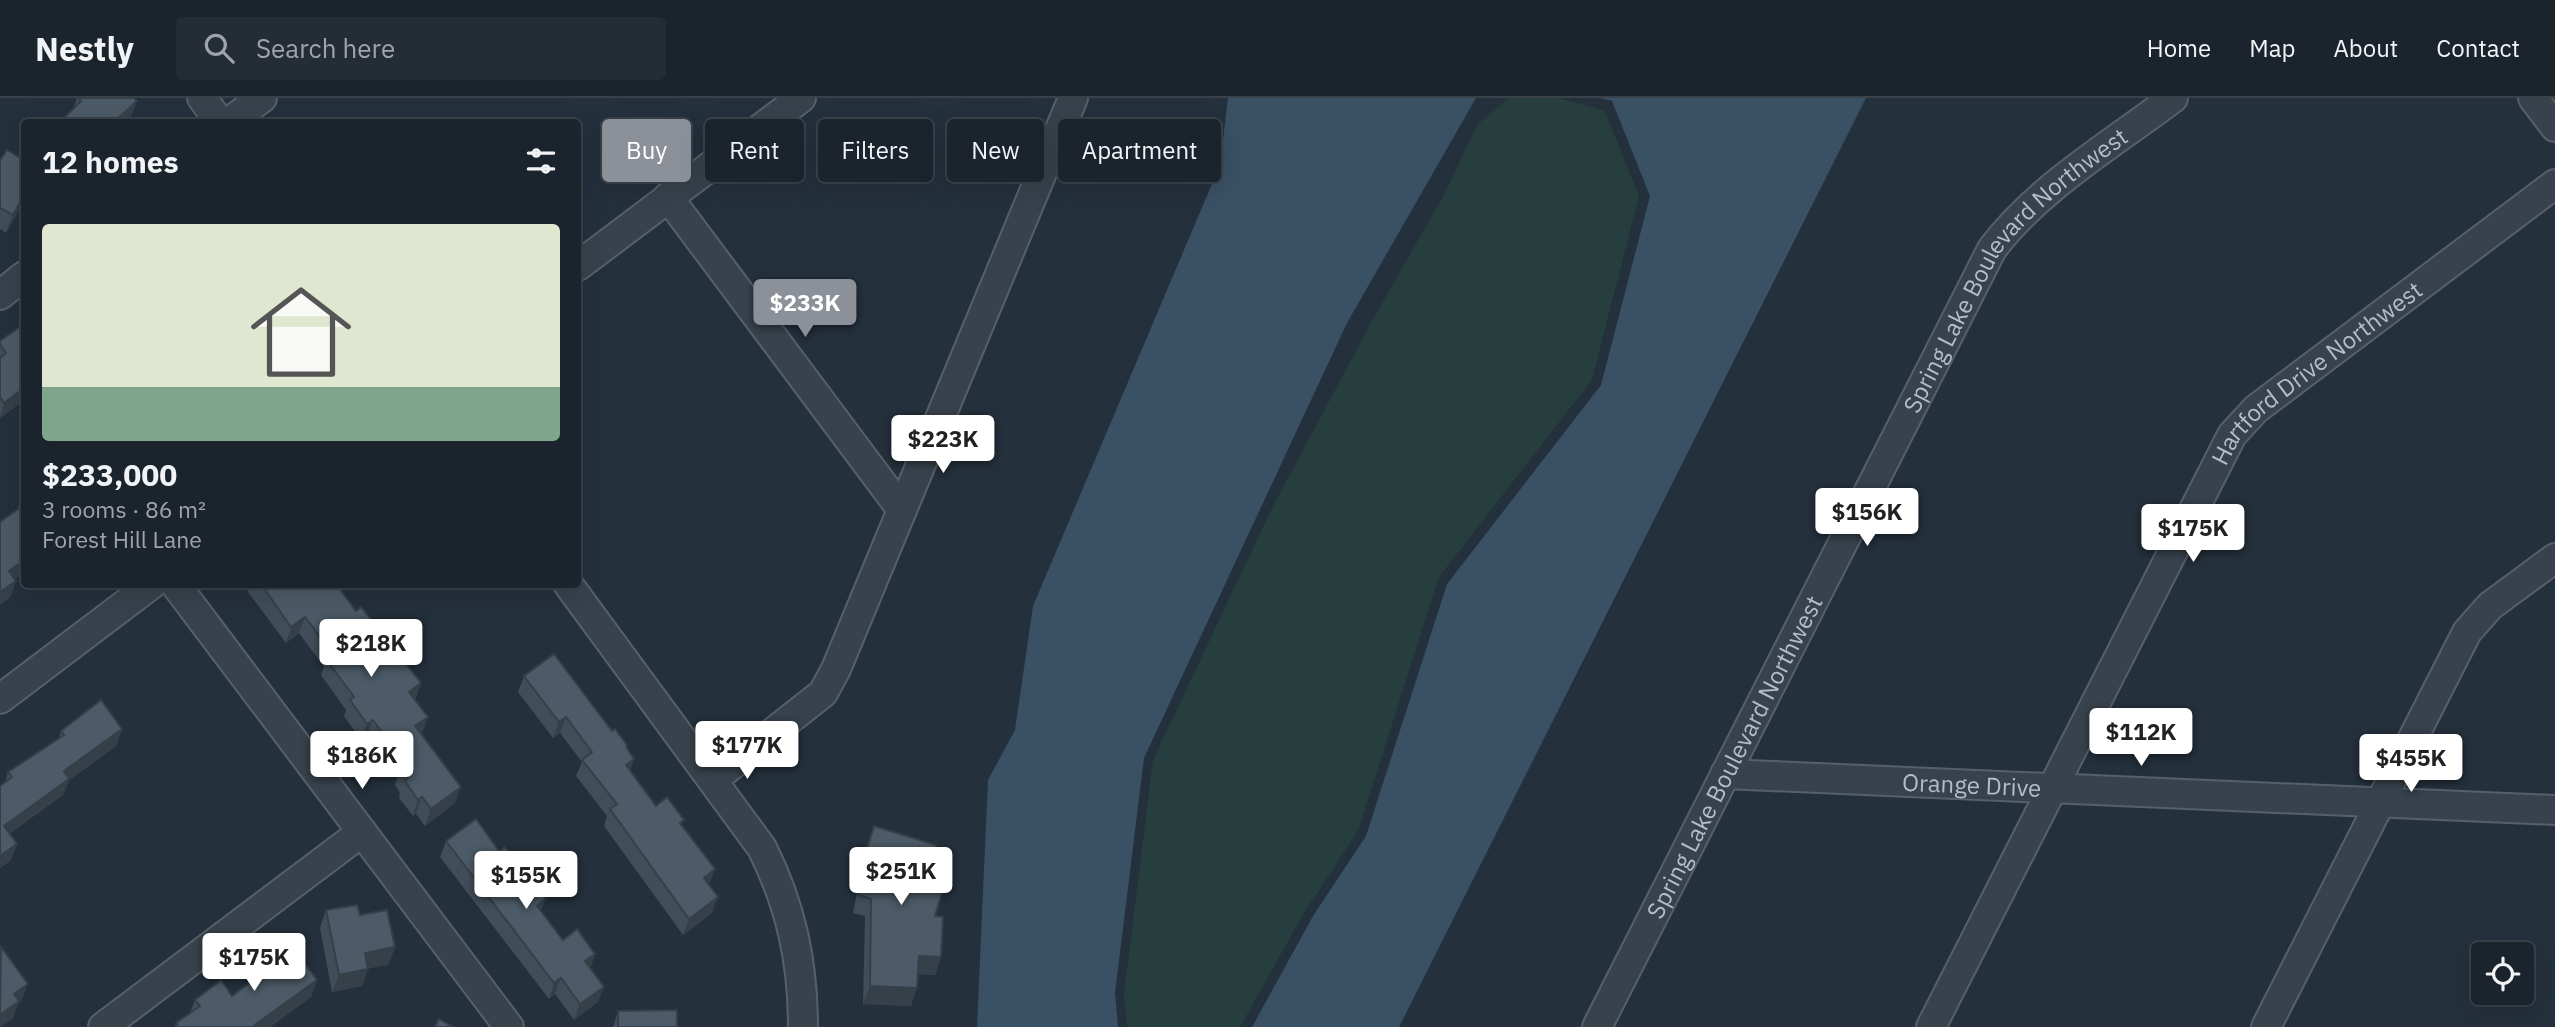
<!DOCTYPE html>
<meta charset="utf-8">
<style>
body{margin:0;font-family:"IBM Plex Sans",sans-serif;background:#242c35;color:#f1f3f6;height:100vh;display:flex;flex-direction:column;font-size:26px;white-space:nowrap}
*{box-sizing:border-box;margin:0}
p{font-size:23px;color:#a0a4aa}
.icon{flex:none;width:38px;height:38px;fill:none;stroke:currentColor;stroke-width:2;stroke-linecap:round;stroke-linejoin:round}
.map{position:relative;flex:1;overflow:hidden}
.details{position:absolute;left:21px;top:21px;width:560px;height:469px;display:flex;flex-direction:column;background:#1b242d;border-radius:7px;box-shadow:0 7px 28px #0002,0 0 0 2px #394149}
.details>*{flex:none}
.hud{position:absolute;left:602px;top:21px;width:665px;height:63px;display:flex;gap:14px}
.tools{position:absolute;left:2471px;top:844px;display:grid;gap:14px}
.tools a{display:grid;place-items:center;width:63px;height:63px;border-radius:7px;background:#1b242d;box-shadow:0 7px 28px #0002,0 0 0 2px #394149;font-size:35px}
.price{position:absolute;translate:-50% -60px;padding:0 16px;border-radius:7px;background:#fff;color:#222;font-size:23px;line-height:46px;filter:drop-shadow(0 2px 4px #0008)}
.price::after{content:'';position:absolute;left:50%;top:42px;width:21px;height:16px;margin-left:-10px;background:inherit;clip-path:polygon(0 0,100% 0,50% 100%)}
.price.active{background:#8c9099;color:#fff}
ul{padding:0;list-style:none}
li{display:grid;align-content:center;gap:14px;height:371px;padding:0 21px}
li span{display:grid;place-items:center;height:217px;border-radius:7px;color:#555}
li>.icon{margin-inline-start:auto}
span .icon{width:126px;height:126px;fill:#fffc;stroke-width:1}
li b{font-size:30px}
h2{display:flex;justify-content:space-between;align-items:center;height:84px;padding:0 21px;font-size:30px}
.pill{padding:0 24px;border-radius:7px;background:#1b242d;box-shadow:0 7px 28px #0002,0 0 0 2px #394149;font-size:24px;line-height:63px}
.pill.active{background:#8c9099;color:#fff}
header{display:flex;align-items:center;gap:42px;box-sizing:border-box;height:98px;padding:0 35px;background:#1b242d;border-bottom:2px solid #394149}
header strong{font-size:33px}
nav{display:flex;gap:38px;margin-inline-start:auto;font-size:24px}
.search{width:490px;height:63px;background:#242c35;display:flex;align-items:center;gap:18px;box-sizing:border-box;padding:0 24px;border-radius:7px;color:#a0a4aa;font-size:26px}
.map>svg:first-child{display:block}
</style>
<header>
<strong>Nestly</strong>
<div class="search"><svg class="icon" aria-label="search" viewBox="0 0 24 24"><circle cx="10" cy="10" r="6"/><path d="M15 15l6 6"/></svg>Search here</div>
<nav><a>Home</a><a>Map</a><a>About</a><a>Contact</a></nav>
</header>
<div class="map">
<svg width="2555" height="929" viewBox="0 0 2555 929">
<rect width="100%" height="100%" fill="#24303c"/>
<!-- green -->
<polygon fill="#273e3e" points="1509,0 1560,0 1605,13 1639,98 1592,282 1439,479 1358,733 1305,813 1240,929 1127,929 1124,895 1153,662 1273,408 1373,221 1442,100 1478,26"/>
<!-- water -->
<g fill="#3a5064">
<polygon points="1228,0 1476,0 1347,225 1144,660 1115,895 1118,929 977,929 988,682 1015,632 1033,508 1220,67"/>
<polygon points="1600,0 1866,0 1399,929 1252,929 1313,818 1366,738 1447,486 1601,287 1650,98 1612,3"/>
</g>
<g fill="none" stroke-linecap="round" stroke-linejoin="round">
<defs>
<g id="minor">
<polyline points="202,0 220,24"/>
<polyline points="2533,0 2555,29"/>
<polyline points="229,24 262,0"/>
<polyline points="668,99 902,412"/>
<polyline points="578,168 801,0"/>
<polyline points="0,197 24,178"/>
<polyline points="175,486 509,929"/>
<path d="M568,486L762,750C791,808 803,864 803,929"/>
<polyline points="0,601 152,486"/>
<path id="s1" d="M1725,676L2555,712"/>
<polyline points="714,681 823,595 836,571 1073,0"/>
<polyline points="103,929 362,734"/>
<path id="s2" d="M1597,929L1992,151C2039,89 2111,47 2173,0"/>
<path id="s3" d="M1931,929L2232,337L2256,311L2555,86"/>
<polyline points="2266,929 2467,534 2490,508 2555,460"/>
</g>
</defs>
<!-- minor casing -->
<use href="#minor" stroke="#56606a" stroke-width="32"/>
<!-- minor -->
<use href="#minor" stroke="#38424c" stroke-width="28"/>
</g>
<!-- wall -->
<g fill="#414e59">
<polygon points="77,0 137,3 130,20 126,24 63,24 65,19 73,11"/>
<polygon points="0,61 24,103 6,135 0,131"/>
<polygon points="24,226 24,302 0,320 0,243"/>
<polygon points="24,398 24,474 15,481 16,483 10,500 17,412 21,401"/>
<polygon points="251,486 336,486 356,513 421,585 415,601 428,619 421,636 455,705 425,728 416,716 413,718 399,700 400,695 395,687 397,680 367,638 361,642 344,618 346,612 321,577 324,569 299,535 286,545 248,494"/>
<polygon points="524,578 612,633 626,650 630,673 656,708 682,728 709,787 712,815 683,837 604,728 607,718 576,678 582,664 560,635 553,640 518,594"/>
<polygon points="122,631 116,648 69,682 63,697 9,736 17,746 11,762 0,770 0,688 5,684 8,674 58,642 61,633"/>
<polygon points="874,728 926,779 935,818 941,859 935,877 918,876 911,908 863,906 865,818 853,815 859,785 856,784"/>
<polygon points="446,743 541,814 563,842 595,856 590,870 598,904 574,922 555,896 549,901 440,759"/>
<polygon points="326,812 360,817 395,849 388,867 368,870 362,888 332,894 320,830"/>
<polygon points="264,857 317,882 311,899 270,929 175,929 176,925 190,915 195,902 232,898 259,877 257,875"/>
<polygon points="618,913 677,929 613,929"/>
</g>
<!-- shaded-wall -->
<g fill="#354048">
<polygon points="137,3 130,20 126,24 114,24"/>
<polygon points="24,97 24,103 6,135 13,117"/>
<polygon points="24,290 24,302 0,320 4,305"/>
<polygon points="24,462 24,474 3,491 9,473"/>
<polygon points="16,483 10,500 0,507 0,494"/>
<polygon points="305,519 299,535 286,545 291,529"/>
<polygon points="421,585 415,602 409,594"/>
<polygon points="428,619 422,636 409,645 415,628"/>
<polygon points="566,619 560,635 553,640 559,624"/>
<polygon points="373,622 367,638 361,642 367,626"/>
<polygon points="122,631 116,648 69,682 63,697 0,742 4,728 64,673"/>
<polygon points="634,661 629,677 626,667"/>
<polygon points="461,689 455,705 425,728 431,711"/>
<polygon points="422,699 416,716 413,718 418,702"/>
<polygon points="17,746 11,762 0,770 0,758"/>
<polygon points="715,771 709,787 704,780"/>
<polygon points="718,799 712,815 683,837 689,821"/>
<polygon points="546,800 540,816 537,808"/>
<polygon points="395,849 388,867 359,872 365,855"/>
<polygon points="595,856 590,871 585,863"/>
<polygon points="919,858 941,859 935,877 912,875"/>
<polygon points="368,871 362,888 332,894 339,877"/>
<polygon points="561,880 555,896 549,901 554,885"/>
<polygon points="317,882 311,899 270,929 252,929"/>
<polygon points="28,886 21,904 18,906 13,921 0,929 0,917 14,896"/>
<polygon points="870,888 917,890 911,908 863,906"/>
<polygon points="604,889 598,904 574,922 580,906"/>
</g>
<!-- building -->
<g fill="#4c5b67" stroke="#354048" stroke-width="2">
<polygon points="78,0 134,0 137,3 114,24 71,24 65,19 81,3"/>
<polygon points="7,52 24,62 24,97 13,117 0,110 0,61 1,61"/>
<polygon points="24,226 24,290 4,305 0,299 0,260 6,255 0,246 0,243"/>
<polygon points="24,407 24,462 9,473 16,483 0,494 0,424"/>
<polygon points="261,486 336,486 356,513 361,509 421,585 409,594 428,619 415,628 461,689 431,711 422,699 418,702 405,683 408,680 401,671 405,667 373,622 367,626 350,602 354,599 326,561 333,556 305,519 291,529"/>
<polygon points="554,556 612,633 615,631 627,647 626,649 634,661 626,667 656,708 667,699 684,722 680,725 715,771 704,780 718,799 689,821 610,711 617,706 582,662 592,654 566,619 559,624 524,578"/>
<polygon points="101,602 122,631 64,673 69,681 4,728 17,746 0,758 0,688 12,679 8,674 64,637 61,633"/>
<polygon points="476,721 499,753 505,749 546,800 537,808 563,842 577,831 595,856 585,863 604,889 580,906 561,880 554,885 446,743"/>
<polygon points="874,728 936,747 926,779 945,785 935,818 943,819 941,859 919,858 917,890 870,888 871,801 859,797 865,768 862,767"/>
<polygon points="357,807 360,817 387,812 395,849 365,855 368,871 339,877 326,812"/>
<polygon points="286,840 317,882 252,929 179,929 176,925 200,908 195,902 221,882 232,898 272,868 264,857"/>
<polygon points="1,849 28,886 14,896 19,903 0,917"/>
<polygon points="677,912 677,929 618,929 618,913"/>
<polygon points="439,921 453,929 435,929"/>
</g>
<g text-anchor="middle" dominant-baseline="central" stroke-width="6" stroke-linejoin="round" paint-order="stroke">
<!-- street labels -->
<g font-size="24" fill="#b3bdc7" stroke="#1d2731">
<text stroke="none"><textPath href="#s2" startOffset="870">Spring Lake Boulevard Northwest</textPath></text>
<text stroke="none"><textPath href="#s3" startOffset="768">Hartford Drive Northwest</textPath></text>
<text stroke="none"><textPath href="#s2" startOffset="303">Spring Lake Boulevard Northwest</textPath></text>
<text stroke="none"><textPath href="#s1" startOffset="247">Orange Drive</textPath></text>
</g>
</g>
</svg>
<div class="tools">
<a><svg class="icon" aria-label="locate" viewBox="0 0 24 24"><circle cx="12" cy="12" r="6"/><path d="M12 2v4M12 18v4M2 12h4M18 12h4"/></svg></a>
</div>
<b class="price active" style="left:805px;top:241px">$233K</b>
<b class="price" style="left:943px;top:377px">$223K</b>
<b class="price" style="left:1867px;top:450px">$156K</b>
<b class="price" style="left:2193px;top:466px">$175K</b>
<b class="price" style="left:371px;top:581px">$218K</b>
<b class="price" style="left:2141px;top:670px">$112K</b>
<b class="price" style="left:747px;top:683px">$177K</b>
<b class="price" style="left:362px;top:693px">$186K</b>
<b class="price" style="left:2411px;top:696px">$455K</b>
<b class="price" style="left:901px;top:809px">$251K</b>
<b class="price" style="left:526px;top:813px">$155K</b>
<b class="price" style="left:254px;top:895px">$175K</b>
<div class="hud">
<a class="pill active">Buy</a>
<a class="pill">Rent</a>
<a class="pill">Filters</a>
<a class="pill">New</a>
<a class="pill">Apartment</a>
</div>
<section class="details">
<h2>12 homes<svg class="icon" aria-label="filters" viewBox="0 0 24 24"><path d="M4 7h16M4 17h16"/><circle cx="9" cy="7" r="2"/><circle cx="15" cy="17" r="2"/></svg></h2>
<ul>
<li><span style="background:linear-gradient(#dfe7d0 75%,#7fa58c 0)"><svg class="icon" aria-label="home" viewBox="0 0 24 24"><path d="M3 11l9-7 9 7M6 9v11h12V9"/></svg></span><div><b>$233,000</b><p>3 rooms · 86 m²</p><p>Forest Hill Lane</p></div></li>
</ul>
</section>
</div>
